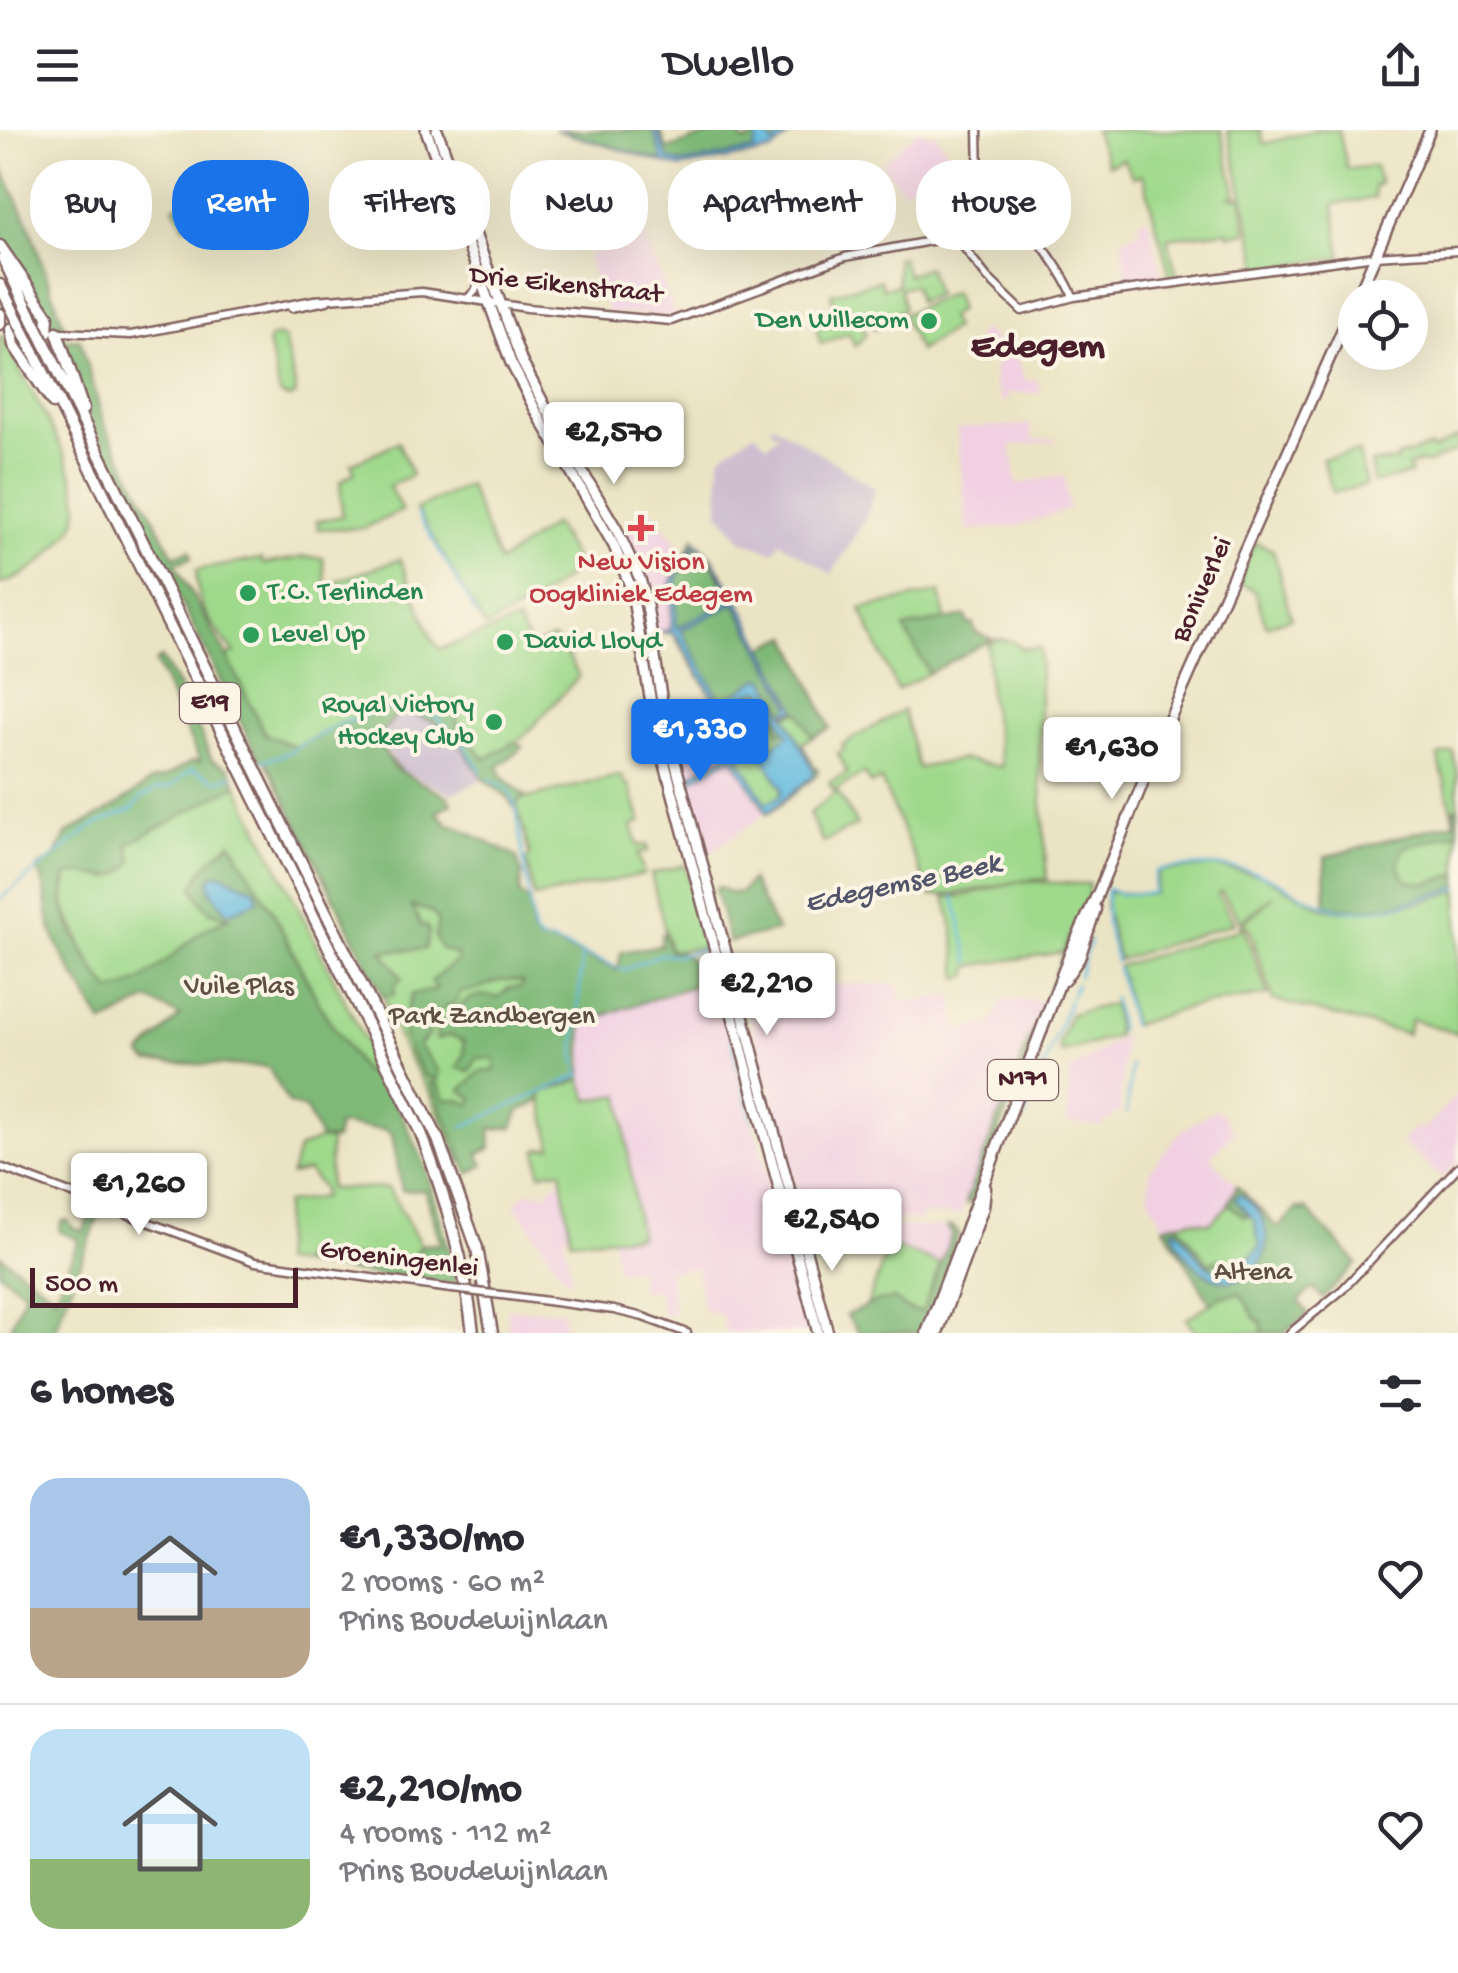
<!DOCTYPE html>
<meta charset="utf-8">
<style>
body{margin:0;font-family:"Gochi Hand",sans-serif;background:#f7f7f7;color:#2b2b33;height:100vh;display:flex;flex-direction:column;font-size:38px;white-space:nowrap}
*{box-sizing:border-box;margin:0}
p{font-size:32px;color:#7c7c81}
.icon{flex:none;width:55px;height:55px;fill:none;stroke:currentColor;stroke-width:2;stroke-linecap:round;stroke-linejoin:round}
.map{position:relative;height:1203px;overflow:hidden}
.panel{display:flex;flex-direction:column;background:#fff;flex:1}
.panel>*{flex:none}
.banner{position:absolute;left:30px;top:30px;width:1400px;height:90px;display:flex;gap:20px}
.tools{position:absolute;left:1338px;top:150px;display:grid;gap:20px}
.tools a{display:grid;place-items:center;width:90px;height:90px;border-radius:50%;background:#fff;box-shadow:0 10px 40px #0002;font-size:50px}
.scale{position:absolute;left:30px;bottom:25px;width:268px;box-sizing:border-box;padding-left:10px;border:5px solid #4a1f2b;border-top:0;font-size:28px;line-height:35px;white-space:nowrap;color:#4a1f2b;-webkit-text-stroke:8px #fcf5e5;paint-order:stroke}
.price{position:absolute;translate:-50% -85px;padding:0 22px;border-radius:10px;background:#fff;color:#222;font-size:32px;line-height:65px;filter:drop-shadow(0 2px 5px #0008)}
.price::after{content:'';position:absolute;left:50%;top:60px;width:30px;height:22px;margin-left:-15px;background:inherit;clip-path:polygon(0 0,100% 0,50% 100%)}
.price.active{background:#1a73e8;color:#fff}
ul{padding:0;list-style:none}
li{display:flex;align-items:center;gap:30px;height:250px;padding:0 30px}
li+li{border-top:2px solid #e1e1e2}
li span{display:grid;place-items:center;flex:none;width:280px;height:200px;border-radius:30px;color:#555}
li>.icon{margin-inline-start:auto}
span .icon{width:120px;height:120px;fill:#fffc;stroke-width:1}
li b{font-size:42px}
h2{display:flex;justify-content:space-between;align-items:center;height:120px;padding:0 30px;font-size:42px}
.chip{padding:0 35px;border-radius:40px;background:#fff;box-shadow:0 10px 40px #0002;font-size:35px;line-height:90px}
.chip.active{background:#1a73e8;color:#fff}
header{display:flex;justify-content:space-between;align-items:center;height:130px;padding:0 30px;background:#fff;font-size:45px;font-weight:600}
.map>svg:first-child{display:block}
</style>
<header><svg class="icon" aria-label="menu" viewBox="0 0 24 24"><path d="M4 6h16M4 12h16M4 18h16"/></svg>Dwello<svg class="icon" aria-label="share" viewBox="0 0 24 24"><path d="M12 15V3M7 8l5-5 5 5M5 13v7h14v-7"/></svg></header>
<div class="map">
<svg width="1458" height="1203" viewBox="0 0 1458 1203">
<rect width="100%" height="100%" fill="#fcf5e5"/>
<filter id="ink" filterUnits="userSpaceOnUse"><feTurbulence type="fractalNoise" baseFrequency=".01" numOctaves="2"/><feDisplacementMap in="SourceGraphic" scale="20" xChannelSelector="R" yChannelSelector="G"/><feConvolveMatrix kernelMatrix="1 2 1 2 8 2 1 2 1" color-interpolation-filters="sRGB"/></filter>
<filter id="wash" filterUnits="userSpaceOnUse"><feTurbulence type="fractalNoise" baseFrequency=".0048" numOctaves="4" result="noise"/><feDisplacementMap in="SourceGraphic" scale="40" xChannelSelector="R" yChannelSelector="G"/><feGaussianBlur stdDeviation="2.25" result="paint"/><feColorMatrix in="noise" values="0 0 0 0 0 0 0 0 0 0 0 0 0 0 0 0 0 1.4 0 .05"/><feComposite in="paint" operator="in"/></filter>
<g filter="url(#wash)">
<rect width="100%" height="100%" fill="#ebe4c4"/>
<!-- built -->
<g fill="#f1d0e2">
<polygon points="919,0 929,5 934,3 946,18 946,25 904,61 881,34"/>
<polygon points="1148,86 1164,153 1127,155 1122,110 1141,101 1137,92"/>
<polygon points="645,106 676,187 608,183 587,126"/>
<polygon points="984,199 998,214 1004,212 1018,230 1026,252 1036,249 1041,263 1008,263 1008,271 1000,271 1000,262 995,262 994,229 975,207"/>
<polygon points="1031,295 1033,310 1055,309 1056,312 1011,315 1017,354 1064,345 1069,379 1018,396 967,401 957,298"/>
<polygon points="650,378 685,424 671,455 671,500 656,501 645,449 626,406 633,391"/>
<polygon points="712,566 739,611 728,621 765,684 706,725 670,588"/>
<polygon points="715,853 788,1119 812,1203 725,1203 722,1185 703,1180 696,1138 669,1141 674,1184 662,1185 658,1160 641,1161 638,1138 617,1141 612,1109 639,1105 621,966 588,970 582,952 582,892 683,858"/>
<polygon points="825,854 899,854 902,872 953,865 958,900 992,894 1002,869 1042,871 960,1085 919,1085 923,1090 805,1091 748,881 827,870"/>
<polygon points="1124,905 1120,983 1113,983 1112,990 1104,990 1103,996 1067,993 1070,941"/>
<polygon points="1458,963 1458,1032 1442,1048 1401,1012 1417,996 1423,1001"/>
<polygon points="1213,980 1221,982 1234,1003 1210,1027 1237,1056 1225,1079 1210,1094 1192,1090 1164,1096 1148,1066 1150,1040 1180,1002"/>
<polygon points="560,1049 570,1102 564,1107 572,1150 565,1147 515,1074 526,1062 546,1063"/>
<polygon points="895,1097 947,1097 952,1103 941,1134 889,1115"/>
<polygon points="507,1179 563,1181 565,1203 509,1203"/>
</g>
<!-- industrial -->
<g fill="#cebed0">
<polygon points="773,294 875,358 867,386 832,444 780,412 774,422 741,410 719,382 720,326 755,302 767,315 779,304 774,302 770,296"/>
<polygon points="405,582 439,594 460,614 483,649 452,664 397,638 379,605 398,583"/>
</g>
<!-- green -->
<g fill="#9fd98c" stroke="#747c5c" stroke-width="2.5">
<polygon points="1094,0 1221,0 1236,65 1229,67 1241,67 1247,102 1229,105 1228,101 1167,108 1179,152 1172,154 1143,45 1133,47 1123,29 1108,35"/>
<polygon points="1228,0 1260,0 1264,14 1315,0 1339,0 1347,39 1375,36 1380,54 1374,56 1375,68 1334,74 1341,127 1260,140"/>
<polygon points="270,57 274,78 184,96 174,76"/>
<polygon points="902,127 907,145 928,137 936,164 918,172 914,155 900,158 904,178 875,199 867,182 857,186 866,204 855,216 849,203 821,214 814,190 836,181 831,164 880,150 882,158 898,155 896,128"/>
<polygon points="953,162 959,180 949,187 954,198 919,221 902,185"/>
<path d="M0,206H3C20,250 91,345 76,391C72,402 60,414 52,422C37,437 21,449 0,454Z"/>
<polygon points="279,206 284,209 296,260 295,266 288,268 280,264 268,213 269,208"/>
<polygon points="1458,307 1458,321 1428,333 1416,332 1416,335 1408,336 1411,344 1373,353 1371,333 1397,331 1397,327 1431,317 1433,320"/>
<polygon points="398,312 412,345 389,356 402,381 364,398 318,399 317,391 342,386 340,352 355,342 351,334"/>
<polygon points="1359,322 1366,355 1333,363 1322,329"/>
<polygon points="468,355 499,432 554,394 580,438 531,474 485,497 416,379"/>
<polygon points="694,408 700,418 690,425 698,434 708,427 761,519 789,506 830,598 802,613 815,638 818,639 816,646 767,685 735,623 743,616 671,500 672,451"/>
<polygon points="1255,412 1273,420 1291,488 1266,496 1255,461 1237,452"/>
<path d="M305,427L323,428L326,455L400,429L433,511L440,519L517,491L531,517L553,508L564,519L579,546L522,608L485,632L465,605L413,576L372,578L368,585C389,640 397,641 448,667L452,673L437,682L441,689L522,744L519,764L529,771L533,804L539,811L550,812L624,841L610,884L582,892V952L589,970L621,965L639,1106L571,1110L561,1040L540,1043L537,1019L552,1017L541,966L539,972L519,981L513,997L490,999V1019L460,1032L429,961L401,915L383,866L265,630L286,614L265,604L225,526L235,523C212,496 196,478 196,440L261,429L263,434Z"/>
<polygon points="940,462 945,490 905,498 929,543 897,560 861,479"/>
<path d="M998,509L1012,511L1021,518H1040V641L1047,749C1007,749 971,765 931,766L881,650L870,654L864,643L836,660L857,695L823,712L809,684L835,663L829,653L847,643L838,623L844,620L842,615L903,580L918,638L962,629L1002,637L989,565L987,515Z"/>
<path d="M1453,622L1458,644V757C1420,769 1365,786 1326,775L1325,727L1455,692L1438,626Z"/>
<polygon points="622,645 625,655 629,654 641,692 632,695 638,716 647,715 648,721 638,724 644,744 534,768 526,729 530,727 516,671"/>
<path d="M237,655L376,933L364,944L321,878L274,784L231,712L205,737L193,757L210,782L234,785C224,790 214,794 205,800C177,821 147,857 111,862L95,843L64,776L67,745L91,742L109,749L127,714Z"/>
<polygon points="685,735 707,817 670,821 651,744"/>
<polygon points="1213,736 1262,745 1323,778 1343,781 1419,773 1458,760 1458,904 1411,889 1407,904 1273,870 1249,797 1240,795 1274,766 1240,791 1221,761 1218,764 1234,793 1118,830 1105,776 1108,762 1154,764 1159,741"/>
<polygon points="1021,751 1089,754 1088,767 1063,822 976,835 970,837 969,845 959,849 954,803 945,767 962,766"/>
<polygon points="1244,798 1268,865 1189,877 1133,895 1118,836"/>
<polygon points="1113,874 1117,906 1061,923 1059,915 1070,884"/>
<polygon points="320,1009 330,1011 329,1059 388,1058 421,1115 413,1131 312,1125 303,1127 300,1134 281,1132 285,1073 323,1067 322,1058 308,1041 291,1045 298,1019"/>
<polygon points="1237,1056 1278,1098 1298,1078 1302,1081 1305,1078 1357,1133 1323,1168 1312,1158 1299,1171 1308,1184 1283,1203 1197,1203 1186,1189 1211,1173 1164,1096 1192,1090 1210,1093 1225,1079"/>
<polygon points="889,1115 941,1134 922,1182 907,1179 894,1169 867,1176"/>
</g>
<!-- forest -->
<g fill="#7fb978" stroke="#646c52" stroke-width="2.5">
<polygon points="555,0 660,0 667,19 724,0 737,2 744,12 749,11 757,0 796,0 768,22 681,37"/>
<polygon points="0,34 28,92 64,196 41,191 0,109"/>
<path d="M80,209L104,294L174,426L190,420L192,427L175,434L226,524L265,604L296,617L339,594L368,585L371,578L413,576L436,583L439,578L461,573L463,579L456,592L485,629L514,612L523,617L498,637L504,649L525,666L513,677L508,668L483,649L460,614L433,591L405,582L398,583L377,609L394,638L448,667L452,673L437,682L451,697L454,695L516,727L522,744L519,764L529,771L533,804L541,812H550L618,840L621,822L661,815V806L664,802L670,821H678L691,830L693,856L582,892V949L541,963L539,972L519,981L513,997L490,999L491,1017L478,1024L484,1035L469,1044L430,952L438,954L446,970L458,969L471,975L473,968L461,960L481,941H495V929L477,928L470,941L457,938L464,925V911L450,905L436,910L437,896C456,880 472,857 498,868L509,858L521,857L523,852C491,845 489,860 460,862L457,871L420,892L430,904L418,915L438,940V950L425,946C403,910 397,905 412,864L437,860L431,851L456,831L457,825L441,819L435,807L438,791L432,782L412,776L421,795L427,796L429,802L425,819L382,821L402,848L395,855L393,865L383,866L270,638L265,630L259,629L51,210Z"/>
<polygon points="694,408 700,418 690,425 698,434 708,427 761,519 789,506 830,598 812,607 798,581 781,588 785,601 779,604 775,587 765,573 759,573 752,585 762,608 762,619 754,625 745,620 671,500 672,451"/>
<polygon points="966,486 967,494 973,494 975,502 992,509 929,543 904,498"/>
<path d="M161,528L185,568L212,630L230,638L237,655L128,714L133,731C112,760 97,739 67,745C65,755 62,767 64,777C70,803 94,841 111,861C150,856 177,816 209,797C216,793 224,790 231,787C210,785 202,777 193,757L205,737L231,712L274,784L321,878L364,943L373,935L379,936L424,1033L458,1151L440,1154L300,1134L303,1127L312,1125L412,1131L421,1115L441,1114L425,1060L402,1061L392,1005L386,1000L338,995L335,1010L320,1009L306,979L289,974L268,937L148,932L141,924L180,886L148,870L103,894C87,865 60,827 51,798C45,776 48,758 37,738L55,727L66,704L119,674L151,651L165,647L192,631H200L155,532Z"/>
<path d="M1454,678H1458V703L1406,717C1396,728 1397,740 1408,751L1427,753L1458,744V757C1417,769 1368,787 1326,775L1325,727L1455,692Z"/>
<polygon points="751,750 777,801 729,812 715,759 719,757 730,763 741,762"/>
<polygon points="1071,804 1075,804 984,1041 971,1073 967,1074 966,1070"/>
<path d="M1237,1056L1278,1098L1298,1078L1302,1081L1305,1078L1357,1133L1323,1168L1312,1158L1299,1171L1308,1184L1283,1203H1262V1193L1255,1188L1240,1163L1221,1167L1211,1174L1164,1096L1177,1092L1210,1135L1212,1131L1224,1128L1232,1139C1206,1150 1192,1114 1176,1098C1181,1124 1200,1150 1229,1151L1267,1112L1263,1092L1246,1068L1235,1069L1249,1086L1244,1087L1228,1073Z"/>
<polygon points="93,1078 101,1081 53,1203 8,1203 25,1162 0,1143 0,1125 55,1166 79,1110 59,1101 62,1091 68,1090 71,1097 83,1102"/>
<polygon points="952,1096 959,1103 923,1203 859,1203 846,1185 878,1171 894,1169 907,1179 922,1182 952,1104 947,1097"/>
</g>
<!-- water -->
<g fill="#62badf" stroke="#566c85" stroke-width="2.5" fill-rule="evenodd">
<polygon points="556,0 663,32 653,0 657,0 668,29 682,34 754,20 759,0 767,0 773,15 787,0 796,0 772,21 680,38"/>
<path d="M696,411L708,422L696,413L677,449L676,498L733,470L710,424L741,474L796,579L786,583L790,574L736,473L681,500L744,612L740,629L766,673L780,666L782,659L730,568L759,548L765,549L770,556L814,641L812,647L769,682L765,680L732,627L692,650L689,648C701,632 730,630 738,611L729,596L708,603V600L728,592L675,503H658L671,499L672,451ZM758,560L765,563L788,605L768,619L740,573L741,568Z"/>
<path d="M221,744L255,759L258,771L228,783C221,771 203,761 212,745Z"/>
<path d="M1239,1064C1297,1099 1253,1184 1198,1138C1187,1128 1177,1113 1172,1099L1178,1100C1194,1117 1207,1152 1235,1138C1246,1132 1254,1126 1260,1116L1254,1090L1235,1069Z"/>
</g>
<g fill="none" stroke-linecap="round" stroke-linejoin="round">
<!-- stream -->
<g stroke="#62badf" stroke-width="2.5">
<polyline points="417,383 478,487"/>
<polyline points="369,584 373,575 434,585 462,612 481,641"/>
<polyline points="294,619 339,594 366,585"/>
<polyline points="263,631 293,621"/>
<polyline points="490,649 509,661 516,678 529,768"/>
<polyline points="954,766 970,833"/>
<polyline points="0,769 93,696 132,679 142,667 157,659 169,658 192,639 219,651 233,645"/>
<polyline points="529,771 534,804 541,811 552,812 624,840 661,824 678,825 707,819 717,857"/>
<path d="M1116,832L1106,793L1107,759L1121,764L1153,763L1155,742L1158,740C1194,736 1232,732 1266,746C1291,756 1316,777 1344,780C1383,783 1422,769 1458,758"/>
<polyline points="1117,837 1132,896"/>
<polyline points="1078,847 1090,811"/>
<polyline points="718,862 723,880"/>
<polyline points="1113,867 1120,901"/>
<polyline points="725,886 753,992"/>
<polyline points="1127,983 1131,934"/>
<polyline points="1025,988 1076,853"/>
<polyline points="462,997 580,945 575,925 582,824"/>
</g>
</g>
</g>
<g filter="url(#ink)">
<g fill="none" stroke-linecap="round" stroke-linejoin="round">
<defs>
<g id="minor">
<path d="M980,34L984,47C1010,72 1060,134 1073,166"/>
<polyline points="972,69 979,47 978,0"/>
<polyline points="951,101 987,147 1022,181 1074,167 1375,126 1458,121"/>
<polyline points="468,168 475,161 479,150"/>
<polyline points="291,178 327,171"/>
<polyline points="59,202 131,205 314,170 422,162 527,178 671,191 845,127 941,109 951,101 957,87 991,54"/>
<polyline points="0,1037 255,1132 444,1158"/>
<polyline points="510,1166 614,1180 643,1187 687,1203"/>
<polyline points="1290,1203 1342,1160 1458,1037"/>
</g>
<g id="major">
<polyline points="426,0 511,233 537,283 614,416 631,458 656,601 818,1203"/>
<polyline points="437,0 522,232 557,299 616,398 640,449 647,476 666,598 828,1203"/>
<polyline points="1357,168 1430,0"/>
<polyline points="1096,768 1159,613 1355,171"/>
</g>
<g id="highway">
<polyline points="0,116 48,186 47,202"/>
<polyline points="3,128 33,190"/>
<polyline points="0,155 17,189"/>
<polyline points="0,184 0,194"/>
<polyline points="11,199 14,215 53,273"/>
<polyline points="57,202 83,279"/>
<path d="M28,211L421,1003C446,1069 465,1133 473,1203"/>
<polyline points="44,212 438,1009 477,1118 492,1203"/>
<polyline points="1064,850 1079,828 1095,779"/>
<polyline points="927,1203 1071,822 1096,768"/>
<polyline points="937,1203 983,1077 985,1058"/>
</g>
</defs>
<!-- minor casing -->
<use href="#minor" stroke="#826461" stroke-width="11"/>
<!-- major casing -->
<use href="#major" stroke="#826461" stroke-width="14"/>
<!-- highway casing -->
<use href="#highway" stroke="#826461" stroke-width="15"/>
<!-- minor -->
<use href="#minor" stroke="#fff" stroke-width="6"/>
<!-- major -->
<use href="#major" stroke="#fff" stroke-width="9"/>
<!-- highway -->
<use href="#highway" stroke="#fff" stroke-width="10"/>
<defs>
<polyline id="minor-bridge" points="444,1158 510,1166"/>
<g id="highway-bridge">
<polyline points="17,189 28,211"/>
<polyline points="33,190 44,212"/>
</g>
</defs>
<!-- minor-bridge casing -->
<use href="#minor-bridge" stroke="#826461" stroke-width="11" stroke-linecap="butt"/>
<!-- highway-bridge casing -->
<use href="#highway-bridge" stroke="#826461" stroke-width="15" stroke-linecap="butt"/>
<!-- minor-bridge -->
<use href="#minor-bridge" stroke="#fff" stroke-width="6"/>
<!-- highway-bridge -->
<use href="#highway-bridge" stroke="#fff" stroke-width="10"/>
</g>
</g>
<!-- markers -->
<g fill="#2e9e5b" stroke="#fcf5e5" stroke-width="4">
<circle cx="929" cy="191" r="10"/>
<circle cx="248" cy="463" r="10"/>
<circle cx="251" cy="505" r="10"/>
<circle cx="505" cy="512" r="10"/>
<circle cx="494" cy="592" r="10"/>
</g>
<path fill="#e0444e" stroke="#fcf5e5" stroke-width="4" d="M636 383h10v10h10v10h-10v10h-10v-10h-10v-10h10z"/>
<g text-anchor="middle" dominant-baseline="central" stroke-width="8" stroke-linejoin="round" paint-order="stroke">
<!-- shield labels -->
<g fill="#fcf5e5" stroke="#7f5f63" stroke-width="2.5">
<rect x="180" y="553" width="60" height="40" rx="8"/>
<rect x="988" y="930" width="70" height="40" rx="8"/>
</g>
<g font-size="25" font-weight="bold" fill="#4a1f2b">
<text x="210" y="573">E19</text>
<text x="1023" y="950">N171</text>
</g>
<!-- street labels -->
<g font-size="28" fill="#4a1f2b" stroke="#fcf5e5">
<text transform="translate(566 156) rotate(6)">Drie Eikenstraat</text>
<text transform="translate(1203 460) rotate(-66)">Boniverlei</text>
<text transform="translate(399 1130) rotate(7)">Groeningenlei</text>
</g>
<!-- leisure labels -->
<g font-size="28" fill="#27864d" stroke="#fcf5e5" text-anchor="start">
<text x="909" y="191" text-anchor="end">Den Willecom</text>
<text x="268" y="463">T.C. Terlinden</text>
<text x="271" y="505">Level Up</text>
<text x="525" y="512">David Lloyd</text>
<text x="474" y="576" text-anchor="end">Royal Victory<tspan x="474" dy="32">Hockey Club</tspan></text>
</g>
<!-- health labels -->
<g font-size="28" fill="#be3a42" stroke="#fcf5e5">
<text x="641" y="433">New Vision<tspan x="641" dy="32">Oogkliniek Edegem</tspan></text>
</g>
<!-- park labels -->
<g font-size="28" fill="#5f4e43" stroke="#fcf5e5">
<text x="239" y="857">Vuile Plas</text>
<text x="492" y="887">Park Zandbergen</text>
<text x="1253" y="1143">Altena</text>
</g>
<!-- water labels -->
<g font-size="30" font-style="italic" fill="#52556a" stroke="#fcf5e5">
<text transform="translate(903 755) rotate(-12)">Edegemse Beek</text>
</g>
<!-- district labels -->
<g font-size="38" font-weight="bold" fill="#4a1f2b" stroke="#fcf5e5">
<text x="1038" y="218">Edegem</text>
</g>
</g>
</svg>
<div class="tools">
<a><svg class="icon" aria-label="locate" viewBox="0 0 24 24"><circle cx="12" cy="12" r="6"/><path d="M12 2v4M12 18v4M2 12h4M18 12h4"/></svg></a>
</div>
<div class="scale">500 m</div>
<b class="price" style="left:614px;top:357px">€2,570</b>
<b class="price active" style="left:700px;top:654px">€1,330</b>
<b class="price" style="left:1112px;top:672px">€1,630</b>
<b class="price" style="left:767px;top:908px">€2,210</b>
<b class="price" style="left:139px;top:1108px">€1,260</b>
<b class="price" style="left:832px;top:1144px">€2,540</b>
<div class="banner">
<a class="chip">Buy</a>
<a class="chip active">Rent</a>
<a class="chip">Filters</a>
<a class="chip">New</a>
<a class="chip">Apartment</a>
<a class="chip">House</a>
</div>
</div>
<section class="panel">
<h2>6 homes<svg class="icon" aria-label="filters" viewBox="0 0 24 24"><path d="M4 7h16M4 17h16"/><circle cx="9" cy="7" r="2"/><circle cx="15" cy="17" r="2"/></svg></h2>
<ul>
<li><span style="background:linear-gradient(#a9c7e8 65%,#b9a48a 0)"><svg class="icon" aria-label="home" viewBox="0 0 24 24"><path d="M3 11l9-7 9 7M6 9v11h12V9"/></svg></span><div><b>€1,330/mo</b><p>2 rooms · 60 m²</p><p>Prins Boudewijnlaan</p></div><svg class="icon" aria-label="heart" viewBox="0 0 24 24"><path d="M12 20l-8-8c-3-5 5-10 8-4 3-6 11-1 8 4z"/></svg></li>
<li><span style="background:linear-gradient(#bfe0f5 65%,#8fb573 0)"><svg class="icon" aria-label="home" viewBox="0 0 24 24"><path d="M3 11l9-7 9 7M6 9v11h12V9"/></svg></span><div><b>€2,210/mo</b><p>4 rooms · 112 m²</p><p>Prins Boudewijnlaan</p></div><svg class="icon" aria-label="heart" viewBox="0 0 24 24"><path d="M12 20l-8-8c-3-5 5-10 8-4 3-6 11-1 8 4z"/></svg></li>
</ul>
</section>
